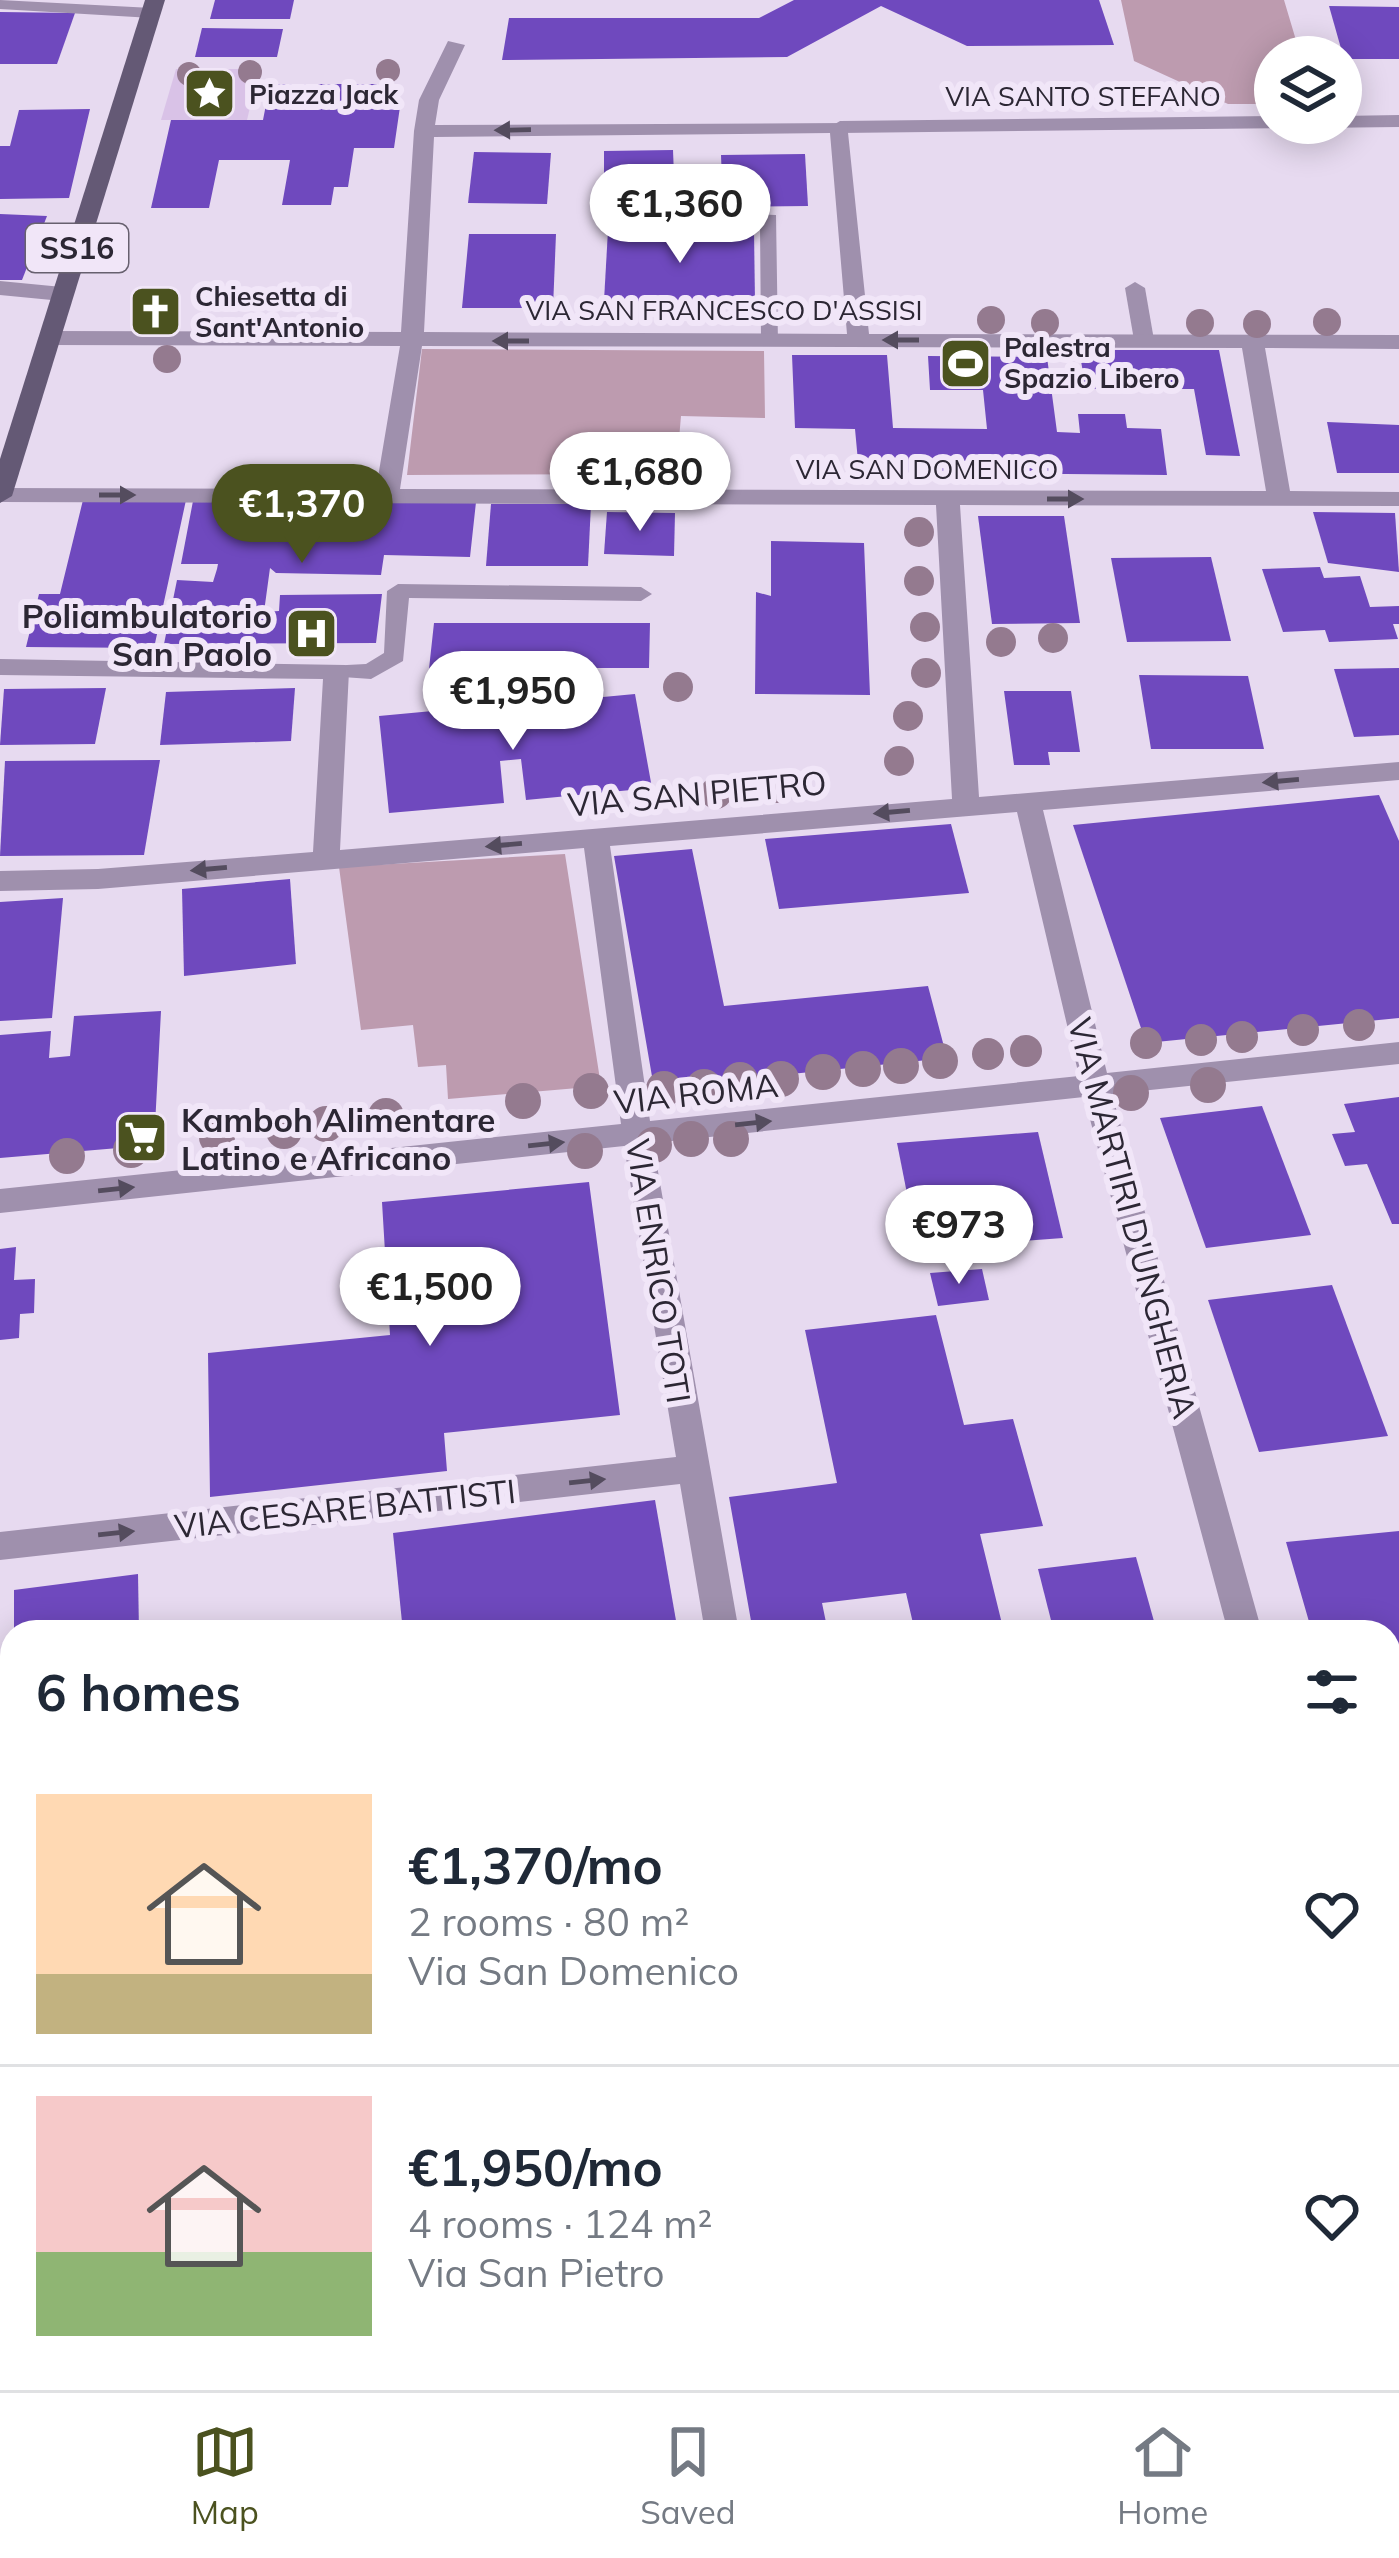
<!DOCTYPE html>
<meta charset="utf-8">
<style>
body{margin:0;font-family:Mulish,sans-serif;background:#f2f2f3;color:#1f2937;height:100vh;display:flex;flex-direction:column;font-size:45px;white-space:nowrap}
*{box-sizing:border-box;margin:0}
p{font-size:39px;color:#747a83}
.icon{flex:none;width:66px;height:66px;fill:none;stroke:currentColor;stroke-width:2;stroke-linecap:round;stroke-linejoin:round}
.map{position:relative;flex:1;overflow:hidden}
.panel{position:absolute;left:0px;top:1620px;width:1401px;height:771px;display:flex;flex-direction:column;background:#fff;border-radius:36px 36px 0 0;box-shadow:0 6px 30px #0003}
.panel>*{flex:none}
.controls{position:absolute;left:1254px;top:36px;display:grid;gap:24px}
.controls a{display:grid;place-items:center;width:108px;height:108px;border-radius:50%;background:#fff;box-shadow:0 6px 30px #0003;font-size:60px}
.price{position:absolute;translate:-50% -102px;padding:0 27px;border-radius:42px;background:#fff;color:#222;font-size:39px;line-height:78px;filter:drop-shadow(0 3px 6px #0008)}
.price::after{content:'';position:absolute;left:50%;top:72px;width:36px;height:27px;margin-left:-18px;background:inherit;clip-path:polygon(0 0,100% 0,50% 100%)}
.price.active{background:#4b521f;color:#fff}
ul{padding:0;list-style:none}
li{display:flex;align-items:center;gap:36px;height:300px;padding:0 36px}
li+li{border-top:3px solid #e0e1e3}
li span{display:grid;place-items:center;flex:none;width:336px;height:240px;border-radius:0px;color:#555}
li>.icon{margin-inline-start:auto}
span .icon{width:144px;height:144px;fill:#fffc;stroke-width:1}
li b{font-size:51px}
h2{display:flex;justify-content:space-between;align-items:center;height:144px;padding:0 36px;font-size:51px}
.tabs{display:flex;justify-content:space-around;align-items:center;height:168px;border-top:3px solid #e0e1e3;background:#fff;font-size:33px;color:#747a83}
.tabs a{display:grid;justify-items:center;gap:6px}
.tabs .active{color:#4b521f}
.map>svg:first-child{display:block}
</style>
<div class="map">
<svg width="1399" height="2390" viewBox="0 0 1399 2390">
<rect width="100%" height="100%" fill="#e7daf0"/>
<!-- green -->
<g fill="#bd9baf">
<polygon points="1121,0 1284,0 1301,57 1275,57 1275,104 1228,104 1134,61"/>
<polygon points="422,349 764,351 765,418 681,416 676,474 407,475"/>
<polygon points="565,854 601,1086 448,1099 446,1065 418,1067 413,1025 361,1030 339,867"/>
</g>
<!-- plaza -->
<polygon fill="#d9c2e7" points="176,69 259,69 247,120 161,120"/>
<!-- building -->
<g fill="#6f49be">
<polygon points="215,0 294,0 290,19 210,19"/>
<polygon points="794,0 1099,0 1114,45 967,46 881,6 787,57 502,60 509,18 759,18"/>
<polygon points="1329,6 1399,7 1399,59 1344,59"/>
<polygon points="0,12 75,13 57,64 0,64"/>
<polygon points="202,28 283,29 277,57 195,57"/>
<polygon points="270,84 386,84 384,100 401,100 394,148 354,148 348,187 334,187 331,205 282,205 290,160 219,160 209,208 151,208 171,120 263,120"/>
<polygon points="90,109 69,198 0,199 0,146 10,146 19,110"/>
<polygon points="673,150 675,202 604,203 604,151"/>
<polygon points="474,152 551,153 547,204 468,203"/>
<polygon points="805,154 808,206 723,207 721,155"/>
<polygon points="0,214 47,216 22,280 0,280"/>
<polygon points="608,230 754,231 755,302 604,301"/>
<polygon points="469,234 556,234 553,308 462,308"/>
<polygon points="1079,350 1219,350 1240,456 1206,455 1194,389 1086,389"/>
<polygon points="792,355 887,355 893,428 987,429 983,390 930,390 928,356 1047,357 1057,432 1080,433 1078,414 1125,414 1127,428 1161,429 1167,475 859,472 855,429 795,428"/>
<polygon points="1327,422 1399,425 1399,473 1337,473"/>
<polygon points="83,500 186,500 154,648 26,647 39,594 60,594"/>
<polygon points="193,501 476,502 470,557 384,555 381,575 276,573 270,568 264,612 279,611 280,595 382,594 376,643 164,644 177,580 213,582 217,569 218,564 181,564"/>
<polygon points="491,504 591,504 588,566 486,566"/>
<polygon points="607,512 675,513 674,556 604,554"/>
<polygon points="1313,512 1395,513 1399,572 1328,563"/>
<polygon points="978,516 1064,516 1080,623 992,624"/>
<polygon points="771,541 864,543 870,695 755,694 756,592 771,596"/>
<polygon points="1211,557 1231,641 1127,642 1111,558"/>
<polygon points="1320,567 1324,578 1360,576 1370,607 1399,606 1399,624 1393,624 1398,639 1329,642 1325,630 1283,632 1262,569"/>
<polygon points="434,623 650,623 649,668 559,668 559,678 428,678"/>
<polygon points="1399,668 1399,735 1354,737 1334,669"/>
<polygon points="1139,675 1248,676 1264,749 1151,749"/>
<polygon points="106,688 95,744 0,745 4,689"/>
<polygon points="295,688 291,741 160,745 166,692"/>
<polygon points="1004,691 1071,691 1080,752 1048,752 1050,765 1014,765"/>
<polygon points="635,694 652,788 526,800 521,759 500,761 504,803 389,813 379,716 497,705 500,725 520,724 518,705"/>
<polygon points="160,760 144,855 0,856 5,761"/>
<polygon points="1379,795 1399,841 1399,1018 1146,1043 1073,825"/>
<polygon points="951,824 969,893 779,909 765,839"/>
<polygon points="692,849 724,1006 928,986 947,1058 654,1088 614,856"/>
<polygon points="290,879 296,964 184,976 182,889"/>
<polygon points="63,898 52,1018 0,1021 0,902"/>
<polygon points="161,1011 154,1145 0,1158 0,1035 51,1031 49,1058 70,1056 74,1016"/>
<polygon points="1399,1097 1399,1224 1392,1224 1367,1164 1345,1166 1332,1134 1355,1132 1344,1104"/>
<polygon points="1262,1106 1311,1235 1206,1248 1160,1118"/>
<polygon points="1038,1132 1063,1238 918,1249 897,1143"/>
<polygon points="589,1182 620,1415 444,1433 447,1471 210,1497 208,1353 390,1335 382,1202"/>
<polygon points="16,1247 14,1280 35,1279 34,1313 20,1314 19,1338 0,1340 0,1249"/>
<polygon points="982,1269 989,1300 938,1306 930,1273"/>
<polygon points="1332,1285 1388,1436 1259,1452 1208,1300"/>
<polygon points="936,1315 964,1425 1013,1419 1043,1526 980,1534 1004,1632 915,1632 906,1593 822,1603 828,1632 753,1632 729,1497 837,1483 805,1330"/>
<polygon points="655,1500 678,1632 403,1632 393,1533"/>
<polygon points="1399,1531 1399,1646 1389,1647 1389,1632 1312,1632 1286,1542"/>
<polygon points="1136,1557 1157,1632 1054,1632 1038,1569"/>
<polygon points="138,1574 139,1632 14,1632 14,1590"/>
<polygon points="1399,1882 1399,2333 1389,2335 1389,1884"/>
<polygon points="12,1980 12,2281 0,2283 0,1982"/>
<rect x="8" y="2379" width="159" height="11"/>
<polygon points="328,2379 489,2379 490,2382 437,2390 329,2390"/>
<polygon points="759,2379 942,2379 943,2382 875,2390 760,2390"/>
</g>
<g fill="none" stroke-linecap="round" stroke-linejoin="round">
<!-- service -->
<g fill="#9f90ad" fill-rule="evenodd">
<polygon points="0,0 152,8 161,13 152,18 0,9"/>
<polygon points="605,210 776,215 778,344 764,344 761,340 760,225 598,220 596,216"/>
<polygon points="1135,282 1145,288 1154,340 1144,346 1134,340 1125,288"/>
<polygon points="398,584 641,587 652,594 641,601 409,598 403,661 371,679 328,676 328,666 366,664 384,653 387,591"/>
</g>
<!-- pedestrian -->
<polygon fill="#9f90ad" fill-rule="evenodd" points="1399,115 1399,127 840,133 830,127 840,121 1275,116 1275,123 1341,123 1341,116"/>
<!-- minor -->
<g fill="#9f90ad" fill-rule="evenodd">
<path d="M448,41L465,45L439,100L435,125L847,123L869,334L1399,335V349L1265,348L1290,491L1399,492V506L960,505L979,797L1399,762V780L1043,810L1107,1073L1399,1042V1064L1112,1094L1262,1632H1228L1084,1097L653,1143L739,1632H705L680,1484L0,1560V1532L676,1457L624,1146L0,1213V1189L621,1124L584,848L98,889L0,891V871L98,869L313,852L323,679L0,675V659L345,665L349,671L340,850L952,799L936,505L0,502V488L376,489L400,346L49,345L38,338L49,331L401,332L414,131L419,100ZM830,133L847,334L424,332L434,137ZM422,346L1242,348L1266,491L400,489ZM1017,812L1079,1076L650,1121L610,846Z"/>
<polygon points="0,281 62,287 73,294 62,301 0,295"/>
<rect x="209" y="2379" width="40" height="11"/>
<polygon points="1088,2379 1128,2379 1131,2390 1091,2390"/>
</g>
<!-- primary -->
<g fill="#645975" fill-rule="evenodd">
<polygon points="145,0 165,0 12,496 0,503 0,459"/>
<polygon points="0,1745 12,1750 12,1787 0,1783"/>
<polygon points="1399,1778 1399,1810 1389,1811 1389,1779"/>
<polygon points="0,1837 12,1842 12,1878 0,1873"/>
</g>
</g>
<!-- trees -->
<g fill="#947a8f">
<circle cx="388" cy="71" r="12"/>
<circle cx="250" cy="72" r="12"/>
<circle cx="189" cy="74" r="12"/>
<circle cx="991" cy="320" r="14"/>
<circle cx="1327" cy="322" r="14"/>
<circle cx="1045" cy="323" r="14"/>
<circle cx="1200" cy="323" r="14"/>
<circle cx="1257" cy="324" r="14"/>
<circle cx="167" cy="359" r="14"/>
<circle cx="919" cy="532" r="15"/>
<circle cx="919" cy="581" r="15"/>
<circle cx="925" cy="627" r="15"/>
<circle cx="1053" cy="638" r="15"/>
<circle cx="1001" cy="642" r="15"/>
<circle cx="926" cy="673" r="15"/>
<circle cx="678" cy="687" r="15"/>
<circle cx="908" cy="716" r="15"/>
<circle cx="899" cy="761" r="15"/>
<circle cx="777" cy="787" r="16"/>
<circle cx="716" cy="793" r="16"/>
<circle cx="1359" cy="1025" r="16"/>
<circle cx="1303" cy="1030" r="16"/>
<circle cx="1242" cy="1037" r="16"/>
<circle cx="1201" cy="1040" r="16"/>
<circle cx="1146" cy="1043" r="16"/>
<circle cx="1026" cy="1051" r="16"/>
<circle cx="988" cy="1054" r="16"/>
<circle cx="940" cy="1061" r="18"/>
<circle cx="901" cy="1066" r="18"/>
<circle cx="863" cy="1069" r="18"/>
<circle cx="823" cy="1072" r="18"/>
<circle cx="781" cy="1079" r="18"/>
<circle cx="740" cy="1080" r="18"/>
<circle cx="1208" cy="1085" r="18"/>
<circle cx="704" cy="1087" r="18"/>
<circle cx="664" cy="1089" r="18"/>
<circle cx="591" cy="1091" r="18"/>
<circle cx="1131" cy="1093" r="18"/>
<circle cx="523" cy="1101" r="18"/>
<circle cx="386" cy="1116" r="18"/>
<circle cx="326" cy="1124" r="18"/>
<circle cx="284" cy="1131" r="18"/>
<circle cx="217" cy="1137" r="18"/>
<circle cx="691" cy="1139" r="18"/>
<circle cx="731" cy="1139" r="18"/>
<circle cx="654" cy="1145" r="18"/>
<circle cx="131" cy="1150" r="18"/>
<circle cx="585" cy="1151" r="18"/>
<circle cx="67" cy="1156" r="18"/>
</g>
<!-- one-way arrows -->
<defs><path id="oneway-solid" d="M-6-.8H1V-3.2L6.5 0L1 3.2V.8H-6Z" transform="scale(3)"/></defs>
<g fill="#544c5e">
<use href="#oneway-solid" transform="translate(513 130) rotate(179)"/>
<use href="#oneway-solid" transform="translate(901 340) rotate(180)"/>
<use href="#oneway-solid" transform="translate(511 341) rotate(180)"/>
<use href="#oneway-solid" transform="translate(117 495)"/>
<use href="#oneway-solid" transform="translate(1065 499)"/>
<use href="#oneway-solid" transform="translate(1281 781) rotate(175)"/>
<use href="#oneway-solid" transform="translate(892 812) rotate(175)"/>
<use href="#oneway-solid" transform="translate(504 845) rotate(175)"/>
<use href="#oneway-solid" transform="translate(209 869) rotate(175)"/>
<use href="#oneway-solid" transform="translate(753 1123) rotate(-6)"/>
<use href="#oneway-solid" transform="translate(546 1144) rotate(-6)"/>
<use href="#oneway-solid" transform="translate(116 1189) rotate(-6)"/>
<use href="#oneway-solid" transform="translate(587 1481) rotate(-6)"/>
<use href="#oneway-solid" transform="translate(116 1533) rotate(-6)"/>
</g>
<!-- icons -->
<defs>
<symbol id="sight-square" viewBox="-11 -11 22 22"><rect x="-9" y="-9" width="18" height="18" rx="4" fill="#4b521f" stroke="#f1e6f8"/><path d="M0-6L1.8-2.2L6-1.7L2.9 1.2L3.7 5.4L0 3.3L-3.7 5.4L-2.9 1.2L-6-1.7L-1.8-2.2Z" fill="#fff"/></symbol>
<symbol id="church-square" viewBox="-11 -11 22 22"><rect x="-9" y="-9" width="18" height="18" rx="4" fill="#4b521f" stroke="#f1e6f8"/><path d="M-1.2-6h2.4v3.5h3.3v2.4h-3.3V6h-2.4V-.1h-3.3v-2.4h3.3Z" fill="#fff"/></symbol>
<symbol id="stadium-square" viewBox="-11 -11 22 22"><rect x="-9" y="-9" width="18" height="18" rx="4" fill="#4b521f" stroke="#f1e6f8"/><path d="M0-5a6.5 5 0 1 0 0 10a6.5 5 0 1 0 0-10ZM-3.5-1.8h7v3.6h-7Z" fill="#fff"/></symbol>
<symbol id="hospital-square" viewBox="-11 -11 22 22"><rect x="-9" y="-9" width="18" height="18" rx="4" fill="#4b521f" stroke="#f1e6f8"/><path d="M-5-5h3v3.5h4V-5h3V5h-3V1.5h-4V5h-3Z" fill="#fff"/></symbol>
<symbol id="supermarket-square" viewBox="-11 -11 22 22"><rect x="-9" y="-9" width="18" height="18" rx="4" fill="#4b521f" stroke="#f1e6f8"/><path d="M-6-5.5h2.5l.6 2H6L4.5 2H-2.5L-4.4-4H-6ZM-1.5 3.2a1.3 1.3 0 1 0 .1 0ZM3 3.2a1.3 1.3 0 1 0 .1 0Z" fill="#fff"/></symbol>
</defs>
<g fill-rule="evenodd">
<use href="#sight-square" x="180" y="64" width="59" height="59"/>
<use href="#church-square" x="126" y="282" width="59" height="59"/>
<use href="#stadium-square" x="936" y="334" width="59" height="59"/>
<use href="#hospital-square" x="282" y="604" width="59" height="59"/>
<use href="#supermarket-square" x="112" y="1108" width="59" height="59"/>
</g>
<g text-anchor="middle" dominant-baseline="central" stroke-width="12" stroke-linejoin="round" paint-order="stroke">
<!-- far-poi labels -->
<g font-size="27" font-weight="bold" fill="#2c2734" stroke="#f1e6f8" text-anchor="start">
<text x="249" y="94">Piazza Jack</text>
<text x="195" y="296">Chiesetta di<tspan x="195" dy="31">Sant'Antonio</tspan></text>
<text x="1004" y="347">Palestra<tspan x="1004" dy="31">Spazio Libero</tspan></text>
</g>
<!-- far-street labels -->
<g font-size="27" fill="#2c2734" stroke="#f1e6f8">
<text x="1083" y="96">VIA SANTO STEFANO</text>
<text x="724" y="310">VIA SAN FRANCESCO D'ASSISI</text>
<text x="927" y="469">VIA SAN DOMENICO</text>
</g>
<!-- shield labels -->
<rect fill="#f1e6f8" stroke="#67606f" stroke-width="3" x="26" y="224" width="102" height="48" rx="9"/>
<g font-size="30" font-weight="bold" fill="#2c2734">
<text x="77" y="248">SS16</text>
</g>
<!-- poi labels -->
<g font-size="33" font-weight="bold" fill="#2c2734" stroke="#f1e6f8" text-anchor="end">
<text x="272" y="615">Poliambulatorio<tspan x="272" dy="38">San Paolo</tspan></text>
<text x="181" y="1119" text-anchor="start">Kamboh Alimentare<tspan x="181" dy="38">Latino e Africano</tspan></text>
</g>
<!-- street labels -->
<g font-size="33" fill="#2c2734" stroke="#f1e6f8">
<text transform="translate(697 793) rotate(-5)">VIA SAN PIETRO</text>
<text transform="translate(696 1093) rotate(-6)">VIA ROMA</text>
<text transform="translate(1133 1218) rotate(75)">VIA MARTIRI D'UNGHERIA</text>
<text transform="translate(659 1271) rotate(81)">VIA ENRICO TOTI</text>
<text transform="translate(345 1508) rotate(-6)">VIA CESARE BATTISTI</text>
</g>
</g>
</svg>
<div class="controls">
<a><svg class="icon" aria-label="layers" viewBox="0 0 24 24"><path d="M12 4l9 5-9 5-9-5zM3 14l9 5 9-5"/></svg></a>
</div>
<b class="price" style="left:680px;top:266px">€1,360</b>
<b class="price" style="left:640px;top:534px">€1,680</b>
<b class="price active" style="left:302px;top:566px">€1,370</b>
<b class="price" style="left:513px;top:753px">€1,950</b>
<b class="price" style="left:959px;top:1287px">€973</b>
<b class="price" style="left:430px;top:1349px">€1,500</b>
<section class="panel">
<h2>6 homes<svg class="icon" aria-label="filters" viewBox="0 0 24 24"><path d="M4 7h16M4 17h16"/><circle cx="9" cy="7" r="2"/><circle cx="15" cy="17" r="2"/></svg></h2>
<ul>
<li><span style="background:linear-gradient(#ffd9b3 75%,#c2b280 0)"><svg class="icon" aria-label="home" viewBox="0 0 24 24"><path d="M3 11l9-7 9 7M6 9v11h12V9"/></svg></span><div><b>€1,370/mo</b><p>2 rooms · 80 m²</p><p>Via San Domenico</p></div><svg class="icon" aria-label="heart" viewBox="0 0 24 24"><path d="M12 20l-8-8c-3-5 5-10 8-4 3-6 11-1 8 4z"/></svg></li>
<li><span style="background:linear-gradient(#f6c9c9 65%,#8fb573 0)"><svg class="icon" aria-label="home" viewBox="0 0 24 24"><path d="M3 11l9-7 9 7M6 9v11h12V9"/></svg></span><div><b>€1,950/mo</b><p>4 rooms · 124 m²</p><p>Via San Pietro</p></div><svg class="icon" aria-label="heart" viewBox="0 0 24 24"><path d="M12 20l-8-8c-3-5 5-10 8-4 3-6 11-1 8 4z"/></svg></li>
</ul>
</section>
</div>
<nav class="tabs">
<a class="active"><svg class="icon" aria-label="map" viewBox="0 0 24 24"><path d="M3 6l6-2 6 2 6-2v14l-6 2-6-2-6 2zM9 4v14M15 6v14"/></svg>Map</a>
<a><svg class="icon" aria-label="saved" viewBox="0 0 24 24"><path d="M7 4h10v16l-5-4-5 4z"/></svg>Saved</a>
<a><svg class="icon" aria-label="home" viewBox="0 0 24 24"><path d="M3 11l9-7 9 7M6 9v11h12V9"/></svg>Home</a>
</nav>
